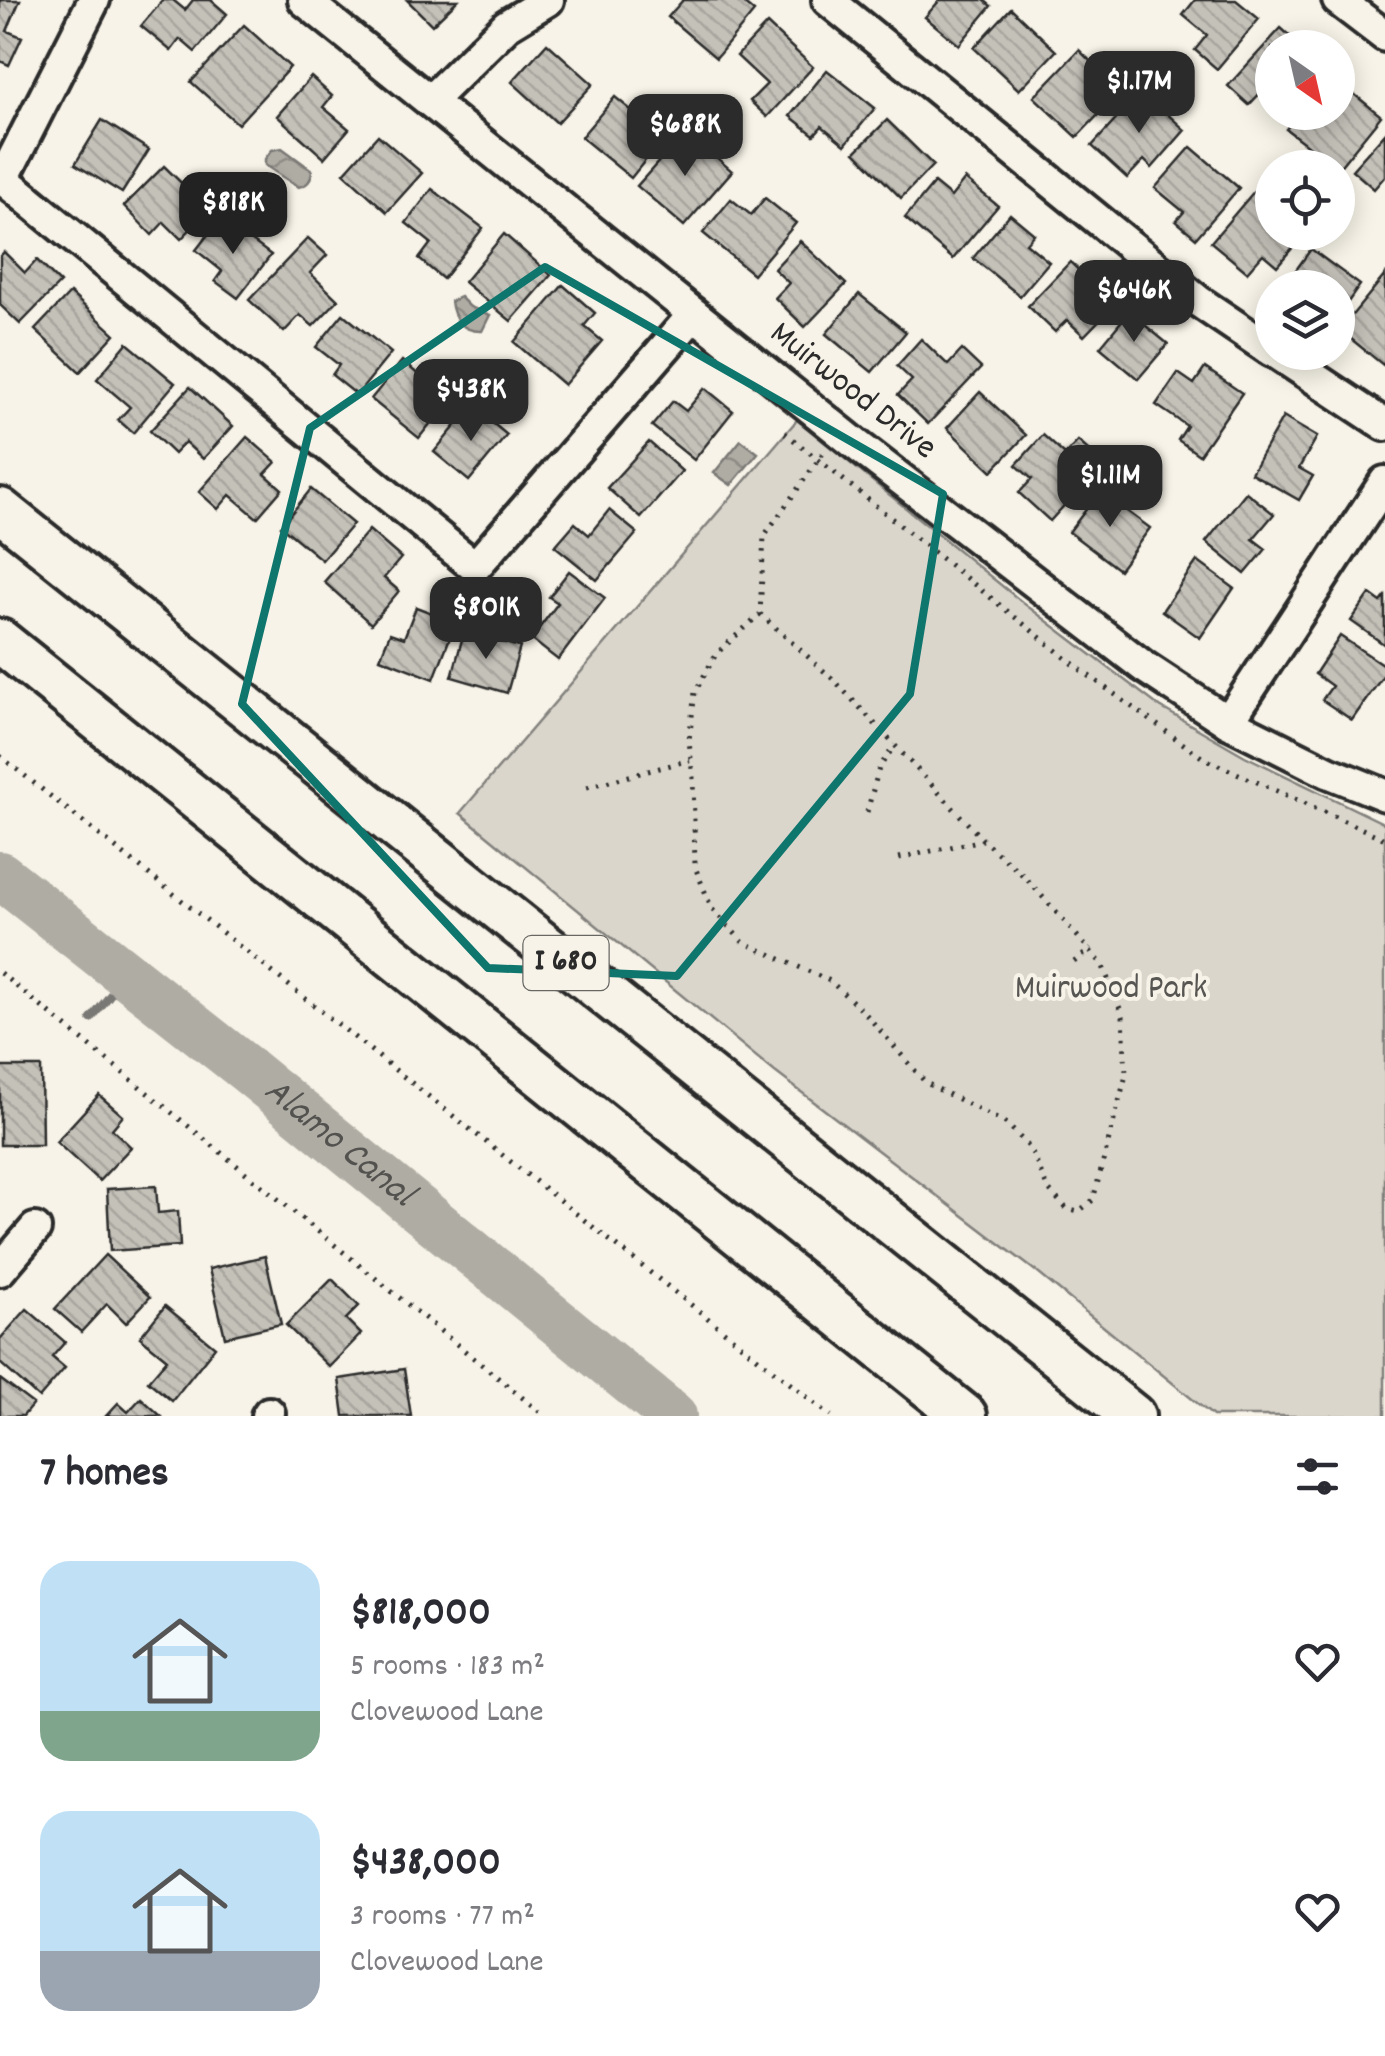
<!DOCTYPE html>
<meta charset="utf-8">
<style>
body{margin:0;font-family:Dekko,sans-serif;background:#f7f7f7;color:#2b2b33;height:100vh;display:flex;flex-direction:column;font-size:38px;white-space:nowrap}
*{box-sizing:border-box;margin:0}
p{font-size:32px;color:#7c7c81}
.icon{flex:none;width:55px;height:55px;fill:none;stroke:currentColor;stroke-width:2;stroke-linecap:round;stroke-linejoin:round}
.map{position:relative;height:1416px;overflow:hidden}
.panel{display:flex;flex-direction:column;background:#fff;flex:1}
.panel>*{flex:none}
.needle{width:65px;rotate:146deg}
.buttons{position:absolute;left:1255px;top:30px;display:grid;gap:20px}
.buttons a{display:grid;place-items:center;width:100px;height:100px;border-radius:50%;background:#fff;box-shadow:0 5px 25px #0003;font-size:50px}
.price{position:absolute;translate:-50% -85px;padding:0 22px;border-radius:20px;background:#2b2b2b;color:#fff;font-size:32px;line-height:65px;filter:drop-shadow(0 2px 5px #0008)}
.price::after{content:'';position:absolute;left:50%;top:60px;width:30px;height:22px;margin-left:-15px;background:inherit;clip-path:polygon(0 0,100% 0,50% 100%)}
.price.active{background:#222;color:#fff}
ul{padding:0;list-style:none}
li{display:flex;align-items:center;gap:30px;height:250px;padding:0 40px}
li span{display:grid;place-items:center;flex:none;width:280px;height:200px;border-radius:30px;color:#555}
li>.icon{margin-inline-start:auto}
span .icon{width:120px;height:120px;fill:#fffc;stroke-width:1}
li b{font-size:42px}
h2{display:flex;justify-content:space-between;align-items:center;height:120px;padding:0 40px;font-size:42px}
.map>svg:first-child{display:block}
</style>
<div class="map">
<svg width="1385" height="1416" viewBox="0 0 1385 1416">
<defs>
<pattern id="water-waves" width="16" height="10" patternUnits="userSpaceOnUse" patternTransform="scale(2.5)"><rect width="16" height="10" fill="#afaca4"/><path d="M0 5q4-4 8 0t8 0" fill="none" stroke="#8f8c86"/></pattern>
<pattern id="building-back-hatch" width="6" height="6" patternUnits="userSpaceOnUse" patternTransform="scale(2.5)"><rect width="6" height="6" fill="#c4c1b9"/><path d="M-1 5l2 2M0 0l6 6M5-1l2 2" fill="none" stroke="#a9a69f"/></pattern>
</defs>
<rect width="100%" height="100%" fill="#f7f3e8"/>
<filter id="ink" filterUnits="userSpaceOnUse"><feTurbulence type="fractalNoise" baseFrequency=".01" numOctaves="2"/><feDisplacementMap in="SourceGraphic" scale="20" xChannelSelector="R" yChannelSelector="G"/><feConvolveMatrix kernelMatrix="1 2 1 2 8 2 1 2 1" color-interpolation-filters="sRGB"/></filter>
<g filter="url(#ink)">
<!-- park -->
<polygon fill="#dad6cc" stroke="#82807c" stroke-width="2.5" points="797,420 1022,602 1160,707 1245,756 1385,824 1385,1416 1213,1416 1033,1269 775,1072 460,813"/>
<!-- water -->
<g fill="url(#water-waves)" stroke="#7a7874" stroke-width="2.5">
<path d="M282,148L312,170C311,180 309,185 298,187L265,165V159L272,150Z"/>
<path d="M460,297L470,307L490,315L482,331C463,332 453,319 451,301Z"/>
<polygon points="741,440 758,453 731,485 714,473"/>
</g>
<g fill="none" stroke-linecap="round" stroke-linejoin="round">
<!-- stream -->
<polyline stroke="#7a7874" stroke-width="8" points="91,1019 126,975"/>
<!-- river -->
<path stroke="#afaca4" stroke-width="48" id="s1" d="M0,875L249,1071L673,1416"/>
</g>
<!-- building -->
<g fill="url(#building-back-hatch)" stroke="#2b2b2b" stroke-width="2.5">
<polygon points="0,0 20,0 7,31 22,37 9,65 0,61"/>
<polygon points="163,0 173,0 185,10 193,0 211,0 227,14 195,52 180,39 171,51 141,26"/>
<polygon points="407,0 458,0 432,25"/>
<polygon points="683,0 740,0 754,12 716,58 668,17"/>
<polygon points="940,0 984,0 991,6 959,45 925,17"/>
<polygon points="1195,0 1236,0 1259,19 1217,69 1195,50 1207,35 1183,15"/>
<polygon points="1011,8 1056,51 1019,90 974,48"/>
<polygon points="767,24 813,67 767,117 750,101 767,84 737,56"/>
<polygon points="244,25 290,67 238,124 191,82"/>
<polygon points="1281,28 1303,48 1272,48 1272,97 1264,89 1249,105 1228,86"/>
<polygon points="547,43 593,84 557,123 512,82"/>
<polygon points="1079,50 1121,91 1077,137 1034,97"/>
<polygon points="827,70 875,108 845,145 822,126 814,135 790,116"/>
<polygon points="311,77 332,96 323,107 349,129 324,158 277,116"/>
<polygon points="1338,81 1381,116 1338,169 1286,129 1300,112 1338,112"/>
<polygon points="1142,91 1185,130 1152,168 1144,160 1127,178 1092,146"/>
<polygon points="615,97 664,137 631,178 581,137"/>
<polygon points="102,120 149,150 122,193 75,164"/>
<polygon points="887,120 933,165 901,198 855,152"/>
<polygon points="686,131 732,171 684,226 637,186"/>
<polygon points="1385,133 1385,176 1374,189 1352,170"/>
<polygon points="378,135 422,173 387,212 344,173"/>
<polygon points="1191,147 1239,188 1196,238 1176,221 1184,212 1155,188"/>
<polygon points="164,166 209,210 181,239 164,222 152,235 124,206"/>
<polygon points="965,179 998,206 953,259 905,218 934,183 951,197"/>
<polygon points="432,189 483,228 443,279 419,259 431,243 406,223"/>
<polygon points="1256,189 1272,203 1272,232 1306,232 1277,266 1263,254 1247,272 1211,242"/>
<polygon points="765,198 796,223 753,274 703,233 731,199 751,215"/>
<polygon points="1010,214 1034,234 1026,243 1049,262 1020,296 973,258"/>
<polygon points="221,218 271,255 238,298 215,281 222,271 196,250"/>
<polygon points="504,234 551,275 511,321 464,282"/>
<polygon points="308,238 327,255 310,273 338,300 313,326 300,315 284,332 249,300"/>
<polygon points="800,241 846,284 805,327 775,298 789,283 774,269"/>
<polygon points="1311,249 1360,285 1338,316 1338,288 1283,288"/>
<polygon points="4,252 25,273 37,260 60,283 20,324 0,305 0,256"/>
<polygon points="1070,262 1115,304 1084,336 1067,320 1055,332 1028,306"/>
<polygon points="1385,275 1385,362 1383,365 1340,330"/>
<polygon points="563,285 595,313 584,326 602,341 564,385 514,342"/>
<polygon points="70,293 115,334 80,372 35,330"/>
<polygon points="859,294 906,332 872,372 826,334"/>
<polygon points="1129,312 1168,344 1138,379 1100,347"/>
<polygon points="343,314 391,353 357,395 332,375 339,365 316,347"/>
<polygon points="921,339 948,365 962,350 981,368 928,424 898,395 912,380 897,366"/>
<polygon points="127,343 175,383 133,433 118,420 130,407 97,379"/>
<polygon points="402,361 449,400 419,438 371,399"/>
<polygon points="1205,368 1242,393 1199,455 1178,440 1187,426 1156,405 1178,373 1194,384"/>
<polygon points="190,387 233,426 203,459 185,442 174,454 150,431"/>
<polygon points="705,388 733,411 694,460 652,426 673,401 686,411"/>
<polygon points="980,392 1026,435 992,471 947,428"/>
<polygon points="472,406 507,435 469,481 434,452"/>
<polygon points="1283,417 1317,437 1299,468 1313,476 1299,500 1251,473"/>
<polygon points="1043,435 1065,455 1078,441 1103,463 1050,521 1019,493 1032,479 1016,465"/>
<polygon points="247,437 276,462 265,474 282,489 257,518 230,495 218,509 199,492"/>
<polygon points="649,442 682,471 641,518 607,488"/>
<polygon points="311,489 353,524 322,560 281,526"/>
<polygon points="1100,491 1150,528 1119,570 1069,532"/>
<polygon points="1246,492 1274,514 1253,539 1266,549 1245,574 1206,542"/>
<polygon points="609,510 637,533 597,580 555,546 575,523 589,535"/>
<polygon points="369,530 401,558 384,578 399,591 371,624 324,582"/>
<polygon points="1197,561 1234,588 1200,638 1162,611"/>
<polygon points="569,571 605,598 558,660 531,639 558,603 549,597"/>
<polygon points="1370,594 1381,602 1385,597 1385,645 1351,621"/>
<polygon points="416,607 456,622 434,679 380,658 390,633 404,638"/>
<polygon points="464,632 520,647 507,693 452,677"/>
<polygon points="1340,636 1385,666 1385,673 1352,720 1322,700 1332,686 1315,674"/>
<polygon points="0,1067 41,1067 42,1145 0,1145"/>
<polygon points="99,1095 123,1116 112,1129 131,1147 99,1181 56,1142"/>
<polygon points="156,1186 158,1213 178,1211 180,1246 110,1251 107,1189"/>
<polygon points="105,1255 150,1297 126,1323 107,1304 81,1332 55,1309"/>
<polygon points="265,1256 281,1324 225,1337 209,1269"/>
<polygon points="332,1279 359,1306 346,1319 361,1334 329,1367 286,1325"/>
<polygon points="165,1306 215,1347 172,1401 148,1381 167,1359 140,1337"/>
<polygon points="27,1309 65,1342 52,1357 65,1368 39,1398 0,1363 0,1339"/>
<polygon points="404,1369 411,1416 344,1416 339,1379"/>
<polygon points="0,1379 33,1404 23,1416 0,1416"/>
<polygon points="141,1398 161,1416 106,1416 118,1403 128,1412"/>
</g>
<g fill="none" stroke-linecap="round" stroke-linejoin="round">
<defs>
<g id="minor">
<polyline points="94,0 3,179 475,567 694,314"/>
<polyline points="304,0 858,446 1143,666 1228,722 1328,772 1385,795"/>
<polyline points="828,0 1198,301 1272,351"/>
<polyline points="1338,0 1385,36"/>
<polyline points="430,101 507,25 548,0"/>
<polyline points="1275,352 1385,425"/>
<polyline points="1228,722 1385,482"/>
<polyline points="0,1270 35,1229"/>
<polyline points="267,1416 269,1413"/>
</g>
<g id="highway">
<polyline points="0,510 1133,1416"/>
<polyline points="0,641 965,1416"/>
</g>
</defs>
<!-- minor casing -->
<use href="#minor" stroke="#2b2b2b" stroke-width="38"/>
<!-- highway casing -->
<use href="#highway" stroke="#2b2b2b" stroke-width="50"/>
<!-- path -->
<g stroke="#2b2b2b" stroke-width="5" stroke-dasharray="2.5 8" stroke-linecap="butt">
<polyline points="785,433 1081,670 1203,758 1385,839"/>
<polyline points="760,614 834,680 983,840 1025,877 1102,964 1123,1016 1126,1075 1093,1200 1078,1212 1067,1209 1048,1189 1030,1148 1007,1124 926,1083 864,1012 830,981 743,942 712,909 695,867 693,778 689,740 695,692 716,654 760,614 764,536 824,452"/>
<polyline points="0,756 831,1416"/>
<polyline points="587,787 690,760"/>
<polyline points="867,812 879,768 895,745"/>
<polyline points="899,858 983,840"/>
<polyline points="1074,962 1091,949"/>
<polyline points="0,973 545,1416"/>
<polyline points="1093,991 1111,984"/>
</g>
<!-- minor -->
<use href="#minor" stroke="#f7f3e8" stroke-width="30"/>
<!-- highway -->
<use href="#highway" stroke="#f7f3e8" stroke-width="42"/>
</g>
</g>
<!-- marked area -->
<path fill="none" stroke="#0f766e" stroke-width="8" stroke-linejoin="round" d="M545,267L943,494L910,694L677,976L488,968L242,704L310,428Z"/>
<g text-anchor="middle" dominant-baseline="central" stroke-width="8" stroke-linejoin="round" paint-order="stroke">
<!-- shield labels -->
<rect fill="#f7f3e8" stroke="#686764" stroke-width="2.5" x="523.5" y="936" width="85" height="54" rx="8"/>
<g font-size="32" font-weight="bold" fill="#2b2b2b">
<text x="566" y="963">I 680</text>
</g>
<!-- street labels -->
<g font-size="35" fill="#2b2b2b" stroke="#f7f3e8">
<text transform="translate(852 392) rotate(38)">Muirwood Drive</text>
</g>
<!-- park labels -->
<g font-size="35" fill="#575653" stroke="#f7f3e8">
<text x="1111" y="990">Muirwood Park</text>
</g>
<!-- water labels -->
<g font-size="38" font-style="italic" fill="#53524f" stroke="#f7f3e8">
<text stroke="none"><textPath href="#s1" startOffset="432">Alamo Canal</textPath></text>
</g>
</g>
</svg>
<div class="buttons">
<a><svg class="needle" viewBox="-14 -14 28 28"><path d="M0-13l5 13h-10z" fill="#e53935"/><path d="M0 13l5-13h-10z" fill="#7c7c81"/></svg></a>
<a><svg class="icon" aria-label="locate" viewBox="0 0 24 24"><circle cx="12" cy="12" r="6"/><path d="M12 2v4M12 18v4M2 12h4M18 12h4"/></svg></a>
<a><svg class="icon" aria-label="layers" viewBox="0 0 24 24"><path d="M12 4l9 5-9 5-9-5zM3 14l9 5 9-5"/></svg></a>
</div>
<b class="price" style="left:1139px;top:136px">$1.17M</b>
<b class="price" style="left:685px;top:179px">$688K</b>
<b class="price active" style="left:233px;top:257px">$818K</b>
<b class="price" style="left:1134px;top:345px">$646K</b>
<b class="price" style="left:471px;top:444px">$438K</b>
<b class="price" style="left:1110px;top:530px">$1.11M</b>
<b class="price" style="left:486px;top:662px">$801K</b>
</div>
<section class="panel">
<h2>7 homes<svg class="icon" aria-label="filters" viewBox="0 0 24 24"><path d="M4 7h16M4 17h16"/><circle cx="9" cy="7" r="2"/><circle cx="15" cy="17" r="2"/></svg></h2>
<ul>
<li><span style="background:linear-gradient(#bfe0f5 75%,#7fa58c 0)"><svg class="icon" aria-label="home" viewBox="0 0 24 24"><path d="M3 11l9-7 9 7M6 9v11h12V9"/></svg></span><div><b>$818,000</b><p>5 rooms · 183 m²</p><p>Clovewood Lane</p></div><svg class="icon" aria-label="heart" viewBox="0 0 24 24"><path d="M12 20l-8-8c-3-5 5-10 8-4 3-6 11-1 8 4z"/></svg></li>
<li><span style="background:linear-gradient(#bfe0f5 70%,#9aa5b1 0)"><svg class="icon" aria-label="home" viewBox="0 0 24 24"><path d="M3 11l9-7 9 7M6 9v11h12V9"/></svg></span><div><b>$438,000</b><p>3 rooms · 77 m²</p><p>Clovewood Lane</p></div><svg class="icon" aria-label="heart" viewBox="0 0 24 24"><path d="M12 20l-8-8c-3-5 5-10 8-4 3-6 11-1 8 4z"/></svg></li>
</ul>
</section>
